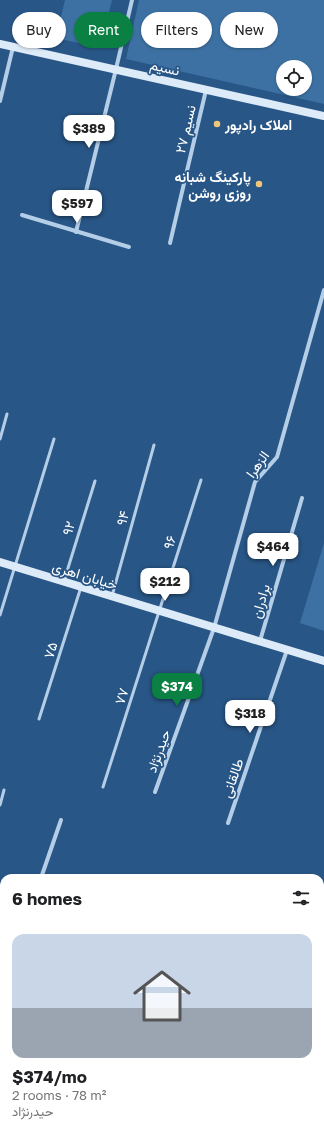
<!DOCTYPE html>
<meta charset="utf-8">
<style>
body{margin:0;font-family:"Golos Text",Vazirmatn,sans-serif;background:#f6f6f6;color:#202124;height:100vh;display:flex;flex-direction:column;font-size:15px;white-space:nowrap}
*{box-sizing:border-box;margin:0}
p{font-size:13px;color:#757577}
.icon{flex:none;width:22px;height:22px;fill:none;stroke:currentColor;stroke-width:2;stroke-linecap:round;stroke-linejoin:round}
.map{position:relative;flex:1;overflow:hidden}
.sheet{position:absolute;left:0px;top:874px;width:324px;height:268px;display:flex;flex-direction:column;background:#fff;border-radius:12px 12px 0 0;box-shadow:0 1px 3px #0004}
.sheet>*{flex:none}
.top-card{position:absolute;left:12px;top:12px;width:300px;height:36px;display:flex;gap:8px}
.controls{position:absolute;left:276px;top:60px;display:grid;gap:8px}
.controls a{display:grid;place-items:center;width:36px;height:36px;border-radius:50%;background:#fff;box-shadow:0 1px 3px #0004;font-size:20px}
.price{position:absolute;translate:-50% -34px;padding:0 9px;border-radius:8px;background:#fff;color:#222;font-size:13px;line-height:26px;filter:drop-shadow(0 1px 2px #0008)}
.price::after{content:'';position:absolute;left:50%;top:24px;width:12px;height:9px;margin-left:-6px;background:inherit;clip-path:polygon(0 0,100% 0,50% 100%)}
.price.on{background:#0b8043;color:#fff}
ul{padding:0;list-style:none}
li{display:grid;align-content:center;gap:8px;height:212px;padding:0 12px}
li span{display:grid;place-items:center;height:124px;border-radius:12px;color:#555}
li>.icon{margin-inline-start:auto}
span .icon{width:72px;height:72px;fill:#fffc;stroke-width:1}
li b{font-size:17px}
h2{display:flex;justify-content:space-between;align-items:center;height:48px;padding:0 12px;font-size:17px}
.tag{padding:0 14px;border-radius:18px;background:#fff;box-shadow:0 1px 3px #0004;font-size:14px;line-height:36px}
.tag.on{background:#0b8043;color:#fff}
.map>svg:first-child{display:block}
</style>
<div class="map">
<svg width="324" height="1142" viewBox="0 0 324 1142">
<rect width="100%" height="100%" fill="#285686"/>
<!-- green -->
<g fill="#3d71a3" fill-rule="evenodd">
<polygon points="65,0 112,0 100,48 56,38"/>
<path d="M139,0H324V104L126,59ZM283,67H305V89H283Z"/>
<polygon points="324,543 324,631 300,623"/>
</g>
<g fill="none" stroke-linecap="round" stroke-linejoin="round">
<!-- lane -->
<g stroke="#b4cee8" stroke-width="3">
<polyline points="0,439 7,414"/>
<polyline points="64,581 95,481"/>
<polyline points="112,596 154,445"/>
<polyline points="0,615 54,439"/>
<polyline points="39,719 81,587"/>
<polyline points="103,787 201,480"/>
<polyline points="0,805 4,790"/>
</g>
<!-- street -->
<g stroke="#b4cee8" stroke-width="4">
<polyline points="0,101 13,47"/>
<polyline points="22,215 129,247"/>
<polyline points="76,232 116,69 132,0"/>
<polyline points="170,243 206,90"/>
<polyline points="260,641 302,498"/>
<polyline points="155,792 214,628 255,482 277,457 324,290"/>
<polyline points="228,823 287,650"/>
<polyline points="41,878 61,820"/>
<polyline points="320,986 324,975"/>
<polyline points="0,1009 4,996"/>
<polyline points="207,1142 208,1138"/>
</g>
<!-- secondary -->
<g stroke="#ddeaf7" stroke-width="8">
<polyline points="0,44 324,116"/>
<polyline points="0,562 324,661"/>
<polyline points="0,899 4,900"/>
<polyline points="320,995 324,996"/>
<polyline points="45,1142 46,1138"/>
<polyline points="64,1142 65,1138"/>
</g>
</g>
<!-- markers -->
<g fill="#efc77a" stroke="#285686" stroke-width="1.5">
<circle cx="217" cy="124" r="4"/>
<circle cx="259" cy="184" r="4"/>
</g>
<g text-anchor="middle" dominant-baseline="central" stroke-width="3.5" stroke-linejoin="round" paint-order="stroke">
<!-- street labels -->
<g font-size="14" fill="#fff" stroke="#285686">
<text transform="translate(165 67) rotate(13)">نسیم</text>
<text transform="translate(185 129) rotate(-77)">نسیم ۲۷</text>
<text transform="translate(257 464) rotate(-55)">الزهرا</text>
<text transform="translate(122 518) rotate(-75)">۹۴</text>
<text transform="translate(68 528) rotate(-73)">۹۲</text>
<text transform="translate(169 542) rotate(-72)">۹۶</text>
<text transform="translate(85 575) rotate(17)">خیابان اهری</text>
<text transform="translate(260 601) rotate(-74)">برادران</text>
<text transform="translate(50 650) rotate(-72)">۷۵</text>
<text transform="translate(121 696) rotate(-72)">۷۷</text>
<text transform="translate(158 751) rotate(-70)">حیدرنژاد</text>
<text transform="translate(232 778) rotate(-71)">طالقانی</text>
</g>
<!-- poi labels -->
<g font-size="14" font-weight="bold" fill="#fff" stroke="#285686" text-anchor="start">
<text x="225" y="124">املاک رادپور</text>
<text x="251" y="176" text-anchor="end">پارکینگ شبانه<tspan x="251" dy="16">روزی روشن</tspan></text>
</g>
</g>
</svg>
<div class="controls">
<a><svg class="icon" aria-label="locate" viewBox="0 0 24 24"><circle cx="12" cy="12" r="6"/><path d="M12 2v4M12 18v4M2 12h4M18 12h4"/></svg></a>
</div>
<b class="price" style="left:89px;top:149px">$389</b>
<b class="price" style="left:77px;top:224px">$597</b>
<b class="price" style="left:273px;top:567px">$464</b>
<b class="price" style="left:165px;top:602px">$212</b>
<b class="price on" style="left:177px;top:707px">$374</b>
<b class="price" style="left:250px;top:734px">$318</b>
<div class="top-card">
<a class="tag">Buy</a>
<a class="tag on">Rent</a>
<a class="tag">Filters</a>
<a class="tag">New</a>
</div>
<section class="sheet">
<h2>6 homes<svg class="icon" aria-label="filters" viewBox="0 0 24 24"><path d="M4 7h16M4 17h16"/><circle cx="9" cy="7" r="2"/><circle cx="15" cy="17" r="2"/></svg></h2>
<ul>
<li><span style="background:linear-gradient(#c9d6e8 60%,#9aa5b1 0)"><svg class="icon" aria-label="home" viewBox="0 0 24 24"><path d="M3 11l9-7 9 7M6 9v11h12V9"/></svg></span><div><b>$374/mo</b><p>2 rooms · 78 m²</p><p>حیدرنژاد</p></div></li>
</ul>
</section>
</div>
